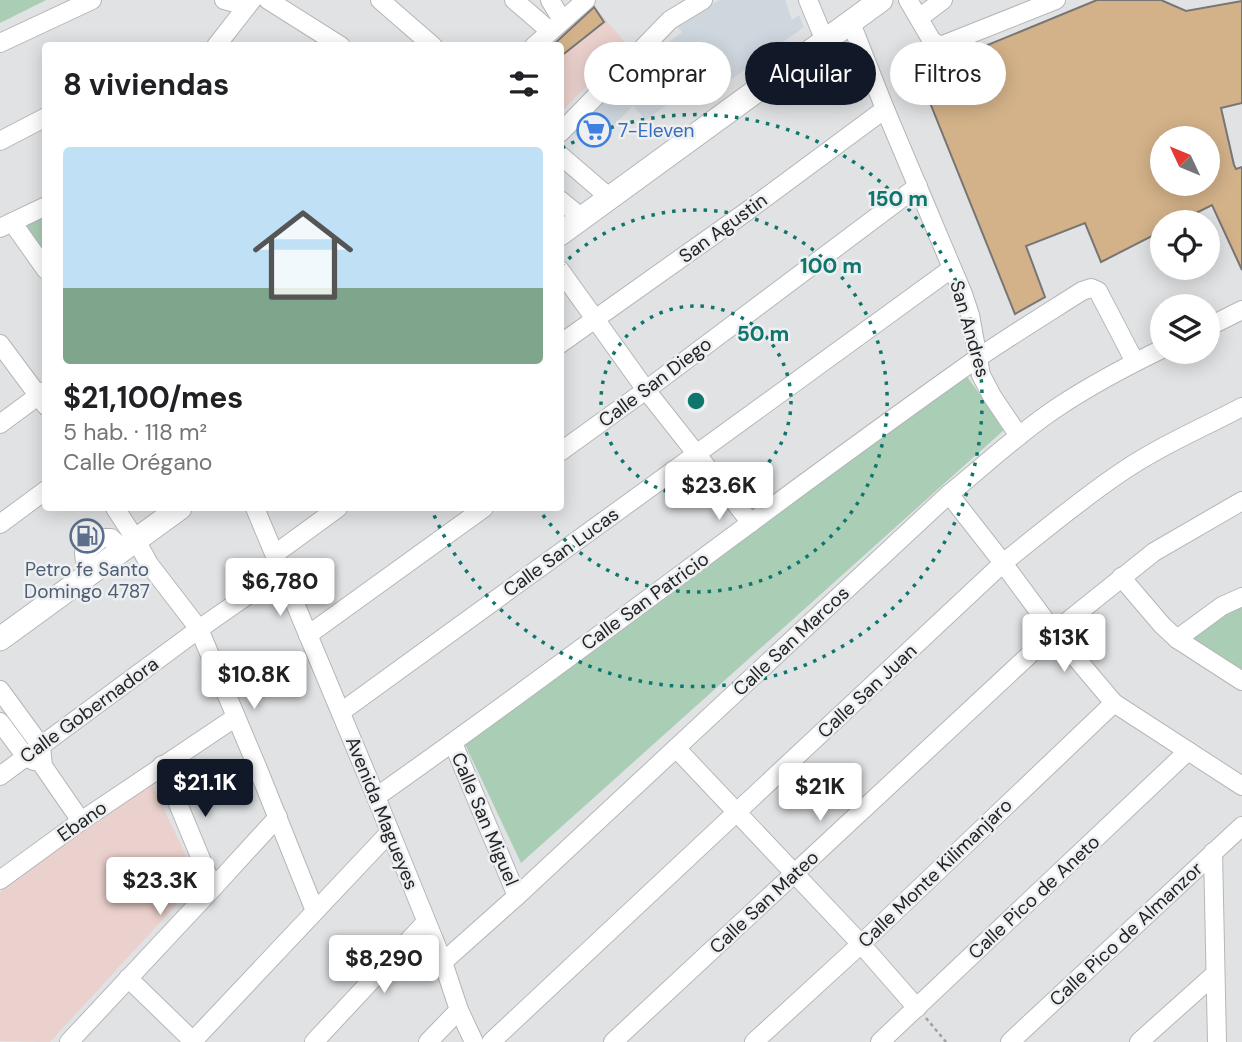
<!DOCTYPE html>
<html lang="es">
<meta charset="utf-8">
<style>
body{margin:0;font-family:"DM Sans",sans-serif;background:#f2f2f2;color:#202124;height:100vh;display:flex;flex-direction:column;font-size:26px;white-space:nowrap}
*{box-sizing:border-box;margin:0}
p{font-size:23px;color:#757577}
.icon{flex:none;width:38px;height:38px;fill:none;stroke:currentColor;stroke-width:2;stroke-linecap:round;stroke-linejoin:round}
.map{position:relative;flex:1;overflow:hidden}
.side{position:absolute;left:42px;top:42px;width:522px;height:469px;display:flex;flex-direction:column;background:#fff;border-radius:7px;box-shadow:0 4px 18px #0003}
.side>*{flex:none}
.top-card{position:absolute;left:584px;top:42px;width:551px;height:63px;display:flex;gap:14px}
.needle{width:46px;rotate:314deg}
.tools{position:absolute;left:1150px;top:126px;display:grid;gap:14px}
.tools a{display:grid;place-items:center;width:70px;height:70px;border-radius:50%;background:#fff;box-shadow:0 4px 18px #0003;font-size:35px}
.price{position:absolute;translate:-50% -60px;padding:0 16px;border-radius:7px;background:#fff;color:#222;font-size:23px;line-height:46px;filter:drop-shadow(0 2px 4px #0008)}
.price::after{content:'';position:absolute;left:50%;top:42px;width:21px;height:16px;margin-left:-10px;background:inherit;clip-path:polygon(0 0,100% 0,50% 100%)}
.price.current{background:#111827;color:#fff}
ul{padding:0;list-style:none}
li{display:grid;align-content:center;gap:14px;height:371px;padding:0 21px}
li+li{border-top:2px solid #e0e0e0}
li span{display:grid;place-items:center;height:217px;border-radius:7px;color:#555}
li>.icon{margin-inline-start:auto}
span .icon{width:126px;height:126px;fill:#fffc;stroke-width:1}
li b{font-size:30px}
h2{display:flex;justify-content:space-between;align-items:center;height:84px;padding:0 21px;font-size:30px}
.chip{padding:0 24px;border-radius:32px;background:#fff;box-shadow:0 4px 18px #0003;font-size:24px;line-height:63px}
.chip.current{background:#111827;color:#fff}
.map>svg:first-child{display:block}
</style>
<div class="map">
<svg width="1242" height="1042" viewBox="0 0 1242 1042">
<rect width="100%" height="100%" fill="#e0e2e4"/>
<!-- built -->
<polygon fill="#cfd7de" points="720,0 785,0 792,20 799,15 804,27 725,84 716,72 686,91 675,77 657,92 668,104 646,120 633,106 590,149 571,131 644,61 682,32 674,23"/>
<!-- education -->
<g fill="#ebd1cd">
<polygon points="590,1 627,45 560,113 560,46 541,46"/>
<polygon points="151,782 198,881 50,1042 0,1041 0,893 10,882"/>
</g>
<!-- green -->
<g fill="#a9cdb5">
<polygon points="0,0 46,0 0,23"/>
<polygon points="45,212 45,258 23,223"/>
<polygon points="965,374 1005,429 521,863 463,740"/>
<polygon points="1242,599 1242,670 1188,637"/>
</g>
<!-- building -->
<g fill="#d3b289" stroke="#777674" stroke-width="2" fill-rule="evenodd">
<path d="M1097,0H1161L1186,11L1242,1V103L1221,108L1234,165L1236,169L1242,167V270L1212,205L1178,222H1162V231L1101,262L1085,223L1026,246L1045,297L1015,314L912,58L939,65ZM1162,138H1208V184H1162Z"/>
<polygon points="594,7 604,22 560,57 560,46 552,46"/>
<polygon points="93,523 97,528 77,544 72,538"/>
</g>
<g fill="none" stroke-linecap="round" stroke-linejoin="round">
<defs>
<g id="minor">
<polyline points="224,0 247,6"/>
<polyline points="268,0 341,46"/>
<polyline points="380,0 433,46"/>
<polyline points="514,0 550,31"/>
<polyline points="550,0 562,20"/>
<polyline points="808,0 825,41"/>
<polyline points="908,0 932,41 940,46 1056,0"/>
<polyline points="919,18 943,0"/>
<polyline points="851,23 885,109 963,294 970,315 981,375 992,396 1019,436"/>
<polyline points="0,43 92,0"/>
<polyline points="216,46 252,0"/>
<polyline points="534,46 586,0"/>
<polyline points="560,133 670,20 703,0"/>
<polyline points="0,141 46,117"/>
<polyline points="560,155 610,198"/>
<polyline points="560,200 582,218"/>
<polyline points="12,222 46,270"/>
<polyline points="0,228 46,206"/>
<polyline points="560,270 646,390 751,523"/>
<polyline points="1208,327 1242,310"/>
<polyline points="0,344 46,406"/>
<polyline points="560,344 746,212 885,109"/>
<polyline points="0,424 46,390"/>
<polyline points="560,452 646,390 918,186"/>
<polyline points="949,494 1003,563 1054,632 1114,703 1242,786"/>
<polyline points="115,508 136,540 149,564 199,629 258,769 315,911"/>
<polyline points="255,508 376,797 443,962 459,1010 474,1042"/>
<polyline points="0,524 46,490"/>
<polyline points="275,554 338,508"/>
<polyline points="92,572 85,561 84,553 102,538 111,538 123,549"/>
<polyline points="1121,577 1162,625 1177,639 1242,681"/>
<polyline points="308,635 484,508"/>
<polyline points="1177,639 1222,606 1242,597"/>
<polyline points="0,690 41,746 43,766 81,821"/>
<polyline points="341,712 951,269"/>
<polyline points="0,722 26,757 34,761"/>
<polyline points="453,743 517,896"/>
<polyline points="676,748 861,944 917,1008"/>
<polyline points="162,765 213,888"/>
<polyline points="0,776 199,629 281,572"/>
<path d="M376,797C578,655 773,502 975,360C1010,336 1046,314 1082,291L1091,288L1098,291L1135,362"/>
<polyline points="1213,852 1217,1042"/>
<polyline points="0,880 81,821 236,717"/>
<path d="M443,962L517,896L949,494C985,465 1020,432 1058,407C1091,385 1127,366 1162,349"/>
<polyline points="128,978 193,1041"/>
<polyline points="69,1042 213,888 278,817"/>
<polyline points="192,1042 390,832"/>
<polyline points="314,1042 426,922"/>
<polyline points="428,1042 459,1010"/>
<path d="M491,1042L1003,563C1042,532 1081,499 1123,471C1160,446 1202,428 1242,407"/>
<polyline points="613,1042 1054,632 1154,552 1242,501"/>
<polyline points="754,1042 861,944 1114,703"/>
<polyline points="880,1042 1188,751"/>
<polyline points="1010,1042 1242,826"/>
<polyline points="1139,1042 1215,974"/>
</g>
<g id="major">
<polyline points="560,234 881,0"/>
<polyline points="0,639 180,508"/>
</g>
</defs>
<!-- minor casing -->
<use href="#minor" stroke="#b4b6b8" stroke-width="20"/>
<!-- major casing -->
<use href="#major" stroke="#b4b6b8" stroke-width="25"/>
<!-- path -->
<polyline stroke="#9d9fa0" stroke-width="2.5" stroke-dasharray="3.5 3.5" stroke-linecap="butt" points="926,1018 946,1042"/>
<!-- minor -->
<use href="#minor" stroke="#fff" stroke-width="18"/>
<!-- major -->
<use href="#major" stroke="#fff" stroke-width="23"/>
</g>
<!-- distance rings -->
<g fill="none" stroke="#0f766e" stroke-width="3.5" stroke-dasharray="3.5 7">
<circle cx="696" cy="401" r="95"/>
<path d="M561 266A191 191 0 1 1 538 508"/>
<path d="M562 148A286 286 0 1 1 431 508"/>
</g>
<!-- icons -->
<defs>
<symbol id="supermarket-ring" viewBox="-11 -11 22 22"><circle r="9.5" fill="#edeff1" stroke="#3f7fe0" stroke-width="1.5"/><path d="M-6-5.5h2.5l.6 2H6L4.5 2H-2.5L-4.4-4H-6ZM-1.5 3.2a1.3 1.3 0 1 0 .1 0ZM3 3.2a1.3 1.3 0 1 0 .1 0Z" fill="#3f7fe0"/></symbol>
<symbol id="fuel-ring" viewBox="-11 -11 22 22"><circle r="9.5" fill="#edeff1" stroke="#5c6f8a" stroke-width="1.5"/><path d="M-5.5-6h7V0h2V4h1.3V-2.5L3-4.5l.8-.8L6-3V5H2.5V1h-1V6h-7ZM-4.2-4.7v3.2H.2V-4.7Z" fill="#5c6f8a"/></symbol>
</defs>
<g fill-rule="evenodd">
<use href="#supermarket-ring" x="575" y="111" width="38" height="38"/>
<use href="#fuel-ring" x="68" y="517" width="38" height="38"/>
</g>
<g text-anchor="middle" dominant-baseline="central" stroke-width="5" stroke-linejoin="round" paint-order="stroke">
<!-- shop labels -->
<g font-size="19" fill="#366cbe" stroke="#edeff1" text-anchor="start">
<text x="618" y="130">7-Eleven</text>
</g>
<!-- street labels -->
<g font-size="19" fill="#232425" stroke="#edeff1">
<text transform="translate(723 228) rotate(-36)">San Agustin</text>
<text transform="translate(970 329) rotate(74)">San Andres</text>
<text transform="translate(655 382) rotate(-37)">Calle San Diego</text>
<text transform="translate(561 552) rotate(-36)">Calle San Lucas</text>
<text transform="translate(645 601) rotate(-36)">Calle San Patricio</text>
<text transform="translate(791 641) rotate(-43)">Calle San Marcos</text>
<text transform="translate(867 691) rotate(-43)">Calle San Juan</text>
<text transform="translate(89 710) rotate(-36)">Calle Gobernadora</text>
<text transform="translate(382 813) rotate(68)">Avenida Magueyes</text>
<text transform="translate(485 819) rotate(67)">Calle San Miguel</text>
<text transform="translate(82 821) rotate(-35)">Ebano</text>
<text transform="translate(935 873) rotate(-44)">Calle Monte Kilimanjaro</text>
<text transform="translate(1034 897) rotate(-43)">Calle Pico de Aneto</text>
<text transform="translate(764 902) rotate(-43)">Calle San Mateo</text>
<text transform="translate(1126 934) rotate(-43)">Calle Pico de Almanzor</text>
</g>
<!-- service labels -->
<g font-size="19" fill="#4e5e75" stroke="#edeff1">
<text x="87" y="569">Petro fe Santo<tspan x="87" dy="22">Domingo 4787</tspan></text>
</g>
</g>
<circle cx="696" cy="401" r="10" fill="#0f766e" stroke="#edeff1" stroke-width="3.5"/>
<g font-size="21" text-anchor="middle" font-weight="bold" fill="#0f766e" stroke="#edeff1" stroke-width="5" stroke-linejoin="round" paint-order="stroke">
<text x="898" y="206">150 m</text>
<text x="831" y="273">100 m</text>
<text x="763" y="341">50 m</text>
</g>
</svg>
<div class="tools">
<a><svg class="needle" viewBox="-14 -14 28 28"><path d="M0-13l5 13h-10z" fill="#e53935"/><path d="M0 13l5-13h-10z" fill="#757577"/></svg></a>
<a><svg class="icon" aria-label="locate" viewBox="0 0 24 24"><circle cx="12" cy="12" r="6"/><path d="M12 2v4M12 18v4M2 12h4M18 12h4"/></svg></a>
<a><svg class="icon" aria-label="layers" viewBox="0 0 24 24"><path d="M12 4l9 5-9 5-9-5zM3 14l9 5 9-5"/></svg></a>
</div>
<b class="price" style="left:719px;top:522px">$23.6K</b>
<b class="price" style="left:280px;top:618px">$6,780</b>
<b class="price" style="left:1064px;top:674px">$13K</b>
<b class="price" style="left:254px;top:711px">$10.8K</b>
<b class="price current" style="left:205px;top:819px">$21.1K</b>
<b class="price" style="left:820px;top:823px">$21K</b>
<b class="price" style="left:160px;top:917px">$23.3K</b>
<b class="price" style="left:384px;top:995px">$8,290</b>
<div class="top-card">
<a class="chip">Comprar</a>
<a class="chip current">Alquilar</a>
<a class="chip">Filtros</a>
</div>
<section class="side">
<h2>8 viviendas<svg class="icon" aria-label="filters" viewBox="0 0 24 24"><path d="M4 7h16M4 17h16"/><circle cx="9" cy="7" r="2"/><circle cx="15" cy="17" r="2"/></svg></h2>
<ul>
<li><span style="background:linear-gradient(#bfe0f5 65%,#7fa58c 0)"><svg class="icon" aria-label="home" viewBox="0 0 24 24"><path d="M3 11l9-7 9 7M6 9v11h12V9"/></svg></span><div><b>$21,100/mes</b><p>5 hab. · 118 m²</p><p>Calle Orégano</p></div></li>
</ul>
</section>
</div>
